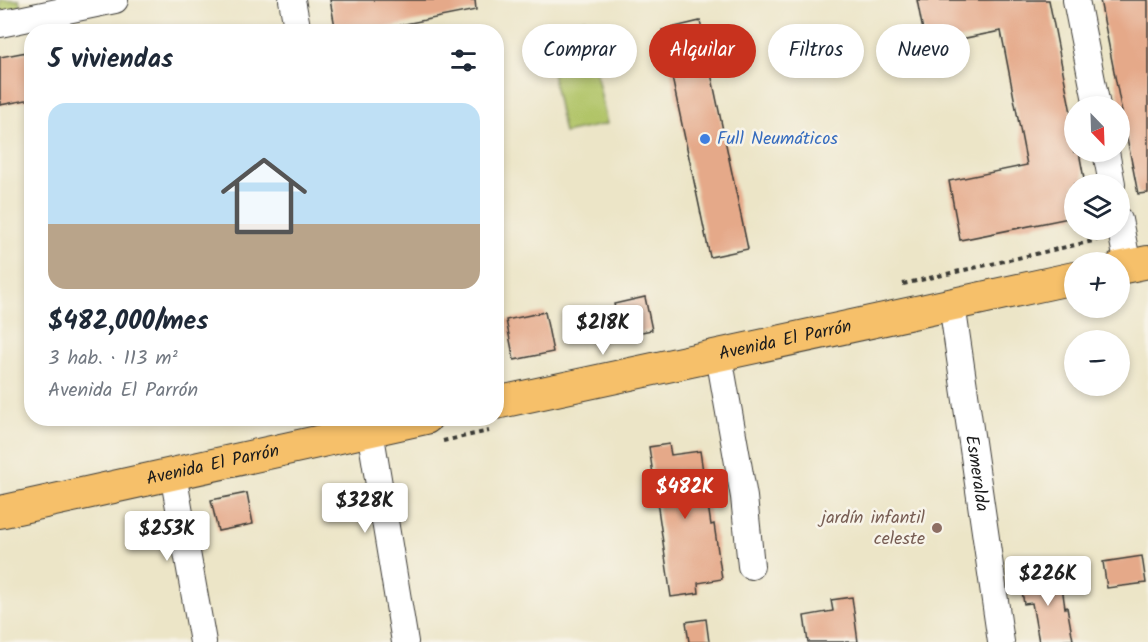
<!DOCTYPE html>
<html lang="es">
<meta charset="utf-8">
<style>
body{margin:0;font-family:Kalam,sans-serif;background:#f6f6f7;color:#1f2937;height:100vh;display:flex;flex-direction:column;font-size:22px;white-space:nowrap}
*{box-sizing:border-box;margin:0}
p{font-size:20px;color:#747a83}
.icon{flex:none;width:33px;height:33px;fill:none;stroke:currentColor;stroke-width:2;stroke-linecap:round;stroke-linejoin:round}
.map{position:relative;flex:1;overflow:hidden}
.drawer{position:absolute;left:24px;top:24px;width:480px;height:402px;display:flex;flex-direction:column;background:#fff;border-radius:24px;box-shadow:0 3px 9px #0003}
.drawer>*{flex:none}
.guide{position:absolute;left:522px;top:24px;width:536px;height:54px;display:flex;gap:12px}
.needle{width:39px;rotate:157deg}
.buttons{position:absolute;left:1064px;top:96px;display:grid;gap:12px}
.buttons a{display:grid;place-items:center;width:66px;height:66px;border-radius:50%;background:#fff;box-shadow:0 3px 9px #0003;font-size:30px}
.price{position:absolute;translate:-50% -51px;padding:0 14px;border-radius:6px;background:#fff;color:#222;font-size:20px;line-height:39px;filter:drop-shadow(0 2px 3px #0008)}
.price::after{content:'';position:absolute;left:50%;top:36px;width:18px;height:14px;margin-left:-9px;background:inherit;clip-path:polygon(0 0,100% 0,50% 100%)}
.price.selected{background:#c8321e;color:#fff}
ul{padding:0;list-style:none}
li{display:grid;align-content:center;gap:12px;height:318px;padding:0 24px}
li span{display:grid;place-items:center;height:186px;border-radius:18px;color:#555}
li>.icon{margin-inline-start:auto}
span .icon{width:108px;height:108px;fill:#fffc;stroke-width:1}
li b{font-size:26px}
h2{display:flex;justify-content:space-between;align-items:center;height:72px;padding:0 24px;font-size:26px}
.pill{padding:0 21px;border-radius:27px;background:#fff;box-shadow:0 3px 9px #0003;font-size:21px;line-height:54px}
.pill.selected{background:#c8321e;color:#fff}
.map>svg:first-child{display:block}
</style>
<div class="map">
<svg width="1148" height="642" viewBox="0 0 1148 642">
<rect width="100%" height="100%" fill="#f7f3e8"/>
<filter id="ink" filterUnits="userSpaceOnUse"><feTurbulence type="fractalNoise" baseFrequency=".0167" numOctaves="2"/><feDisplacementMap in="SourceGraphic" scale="12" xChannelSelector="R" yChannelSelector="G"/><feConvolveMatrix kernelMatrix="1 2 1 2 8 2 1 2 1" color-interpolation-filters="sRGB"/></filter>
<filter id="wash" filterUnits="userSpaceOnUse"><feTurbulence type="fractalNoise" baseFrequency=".008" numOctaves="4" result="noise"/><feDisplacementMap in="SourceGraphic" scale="24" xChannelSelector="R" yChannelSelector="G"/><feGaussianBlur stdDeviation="1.35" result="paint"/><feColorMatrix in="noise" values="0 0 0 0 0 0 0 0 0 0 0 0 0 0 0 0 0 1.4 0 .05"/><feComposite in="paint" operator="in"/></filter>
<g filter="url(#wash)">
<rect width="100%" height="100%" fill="#ece5c7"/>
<!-- green -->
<g fill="#b1c468" stroke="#667042" stroke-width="1.5">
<polygon points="0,0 19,0 21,8 0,12"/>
<polygon points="585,19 607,124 564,133 543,27"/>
</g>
<g id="blocks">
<!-- building -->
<g fill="#e5a989">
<polygon points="330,0 475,0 476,10 365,32 336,32"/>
<polygon points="917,0 1049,0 1074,128 1074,152 1079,152 1085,184 1074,184 1074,217 960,240 949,181 1027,165 1001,31 926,46"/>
<polygon points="1100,0 1148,0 1148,193 1138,194"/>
<polygon points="700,21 748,249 710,257 662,30"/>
<polygon points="32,51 32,99 0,105 0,57"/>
<polygon points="645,297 652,330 621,336 614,304"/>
<polygon points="545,312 553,352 514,360 506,320"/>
<polygon points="669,444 671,455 700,451 711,525 714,524 722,579 698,583 699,593 671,597 649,447"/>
<polygon points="247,493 253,524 218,531 211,500"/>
<polygon points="1142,556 1146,583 1107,588 1103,562"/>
<polygon points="1060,572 1065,608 1067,607 1073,640 1039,642 1032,603 1024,604 1020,578"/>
<polygon points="852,597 858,642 808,642 804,616 833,611 831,600"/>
<polygon points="706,619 709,642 689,642 686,622"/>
</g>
</g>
</g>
<g filter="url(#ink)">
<use href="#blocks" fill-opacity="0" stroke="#3b3a36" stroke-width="1.5"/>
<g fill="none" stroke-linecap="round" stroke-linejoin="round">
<defs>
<g id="minor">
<polyline points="292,0 298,32"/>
<polyline points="1076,0 1097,106"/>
<polyline points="0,24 115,0"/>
<polyline points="1106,152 1112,184"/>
<polyline points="1119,220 1128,266"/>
<path id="s1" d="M952,304L1001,642"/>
<polyline points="719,356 744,497 751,566"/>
<polyline points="368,418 405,642"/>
<polyline points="173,474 203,642"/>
</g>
<g id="major">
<polyline points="1119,268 1148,262"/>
<path id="s2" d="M496,403L1074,278"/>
<path id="s3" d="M0,512L426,418"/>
</g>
</defs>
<!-- minor casing -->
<use href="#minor" stroke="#3b3a36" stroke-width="28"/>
<!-- major casing -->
<use href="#major" stroke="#3b3a36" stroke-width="34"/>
<!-- path -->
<g stroke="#3b3a36" stroke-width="4" stroke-dasharray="4.5 4.5" stroke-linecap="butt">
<polyline points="903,284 1097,240"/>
<polyline points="443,441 489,431"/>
</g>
<!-- minor -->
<use href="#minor" stroke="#fff" stroke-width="26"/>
<!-- major -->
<use href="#major" stroke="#f6c06b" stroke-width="32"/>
</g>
</g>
<!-- markers -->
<circle fill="#3f7fe0" stroke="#f7f3e8" stroke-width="2" cx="705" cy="139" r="6"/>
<circle fill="#8d6e63" stroke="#f7f3e8" stroke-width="2" cx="937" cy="528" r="6"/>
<g text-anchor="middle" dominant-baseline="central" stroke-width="5" stroke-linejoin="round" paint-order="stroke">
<!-- shop labels -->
<g font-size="18" fill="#366cbe" stroke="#f7f3e8" text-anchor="start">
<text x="717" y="139">Full Neumáticos</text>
</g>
<!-- street labels -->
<g font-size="18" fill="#1c1c1c" stroke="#f7f3e8">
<text stroke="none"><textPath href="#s2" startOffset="296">Avenida El Parrón</textPath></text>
<text stroke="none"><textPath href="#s3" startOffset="218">Avenida El Parrón</textPath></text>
<text stroke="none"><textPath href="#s1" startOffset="171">Esmeralda</textPath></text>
</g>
<!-- education labels -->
<g font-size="18" fill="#785e54" stroke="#f7f3e8" text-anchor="end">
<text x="925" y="518">jardín infantil<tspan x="925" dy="21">celeste</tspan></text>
</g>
</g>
</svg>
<div class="buttons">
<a><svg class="needle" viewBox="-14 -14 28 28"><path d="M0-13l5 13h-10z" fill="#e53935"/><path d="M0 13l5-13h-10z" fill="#747a83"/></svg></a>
<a><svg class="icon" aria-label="layers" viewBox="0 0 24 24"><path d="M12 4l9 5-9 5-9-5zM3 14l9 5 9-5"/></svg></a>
<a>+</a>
<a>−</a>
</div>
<b class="price" style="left:603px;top:356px">$218K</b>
<b class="price selected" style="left:685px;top:520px">$482K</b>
<b class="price" style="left:365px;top:534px">$328K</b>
<b class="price" style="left:167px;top:562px">$253K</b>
<b class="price" style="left:1048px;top:607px">$226K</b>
<div class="guide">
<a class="pill">Comprar</a>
<a class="pill selected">Alquilar</a>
<a class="pill">Filtros</a>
<a class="pill">Nuevo</a>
</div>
<section class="drawer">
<h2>5 viviendas<svg class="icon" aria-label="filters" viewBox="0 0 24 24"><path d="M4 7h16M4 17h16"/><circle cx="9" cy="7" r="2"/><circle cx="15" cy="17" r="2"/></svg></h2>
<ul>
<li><span style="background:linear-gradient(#bfe0f5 65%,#b9a48a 0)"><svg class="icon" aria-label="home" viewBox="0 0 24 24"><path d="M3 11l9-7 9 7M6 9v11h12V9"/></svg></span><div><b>$482,000/mes</b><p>3 hab. · 113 m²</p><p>Avenida El Parrón</p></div></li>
</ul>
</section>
</div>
